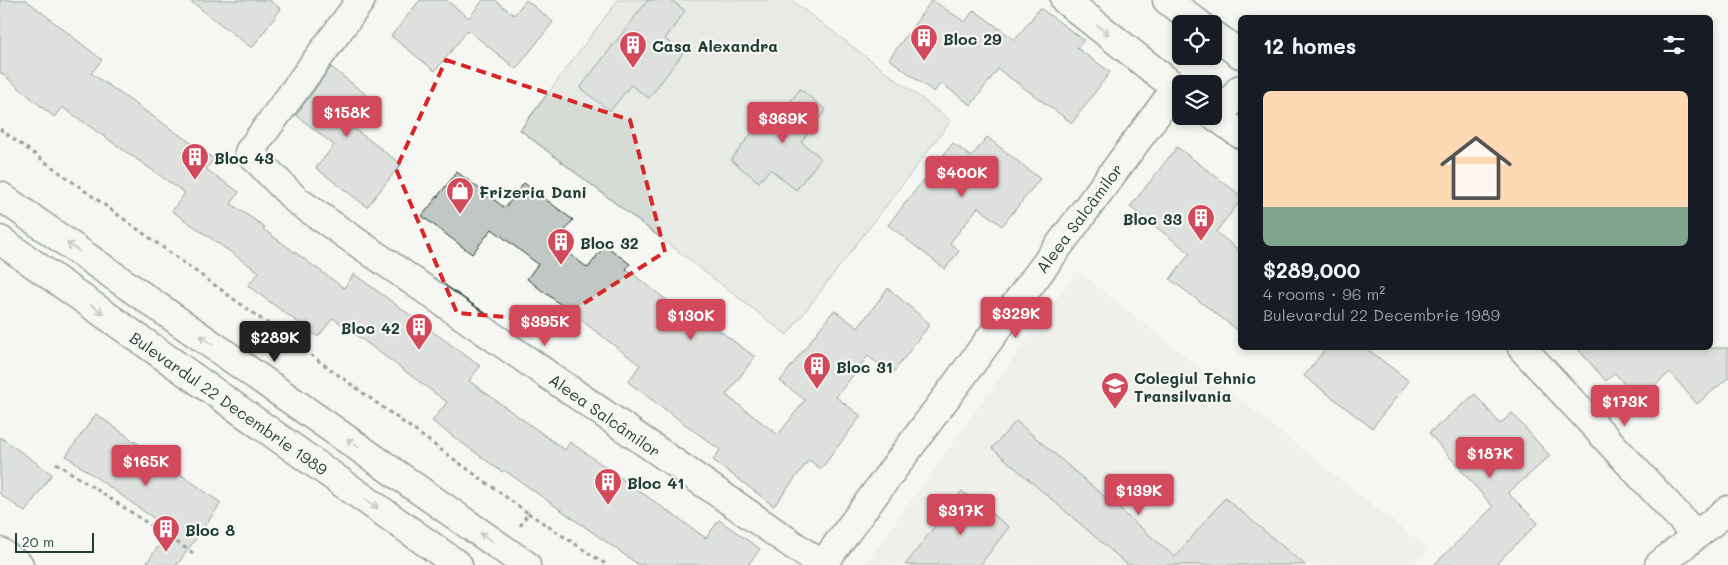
<!DOCTYPE html>
<meta charset="utf-8">
<style>
body{margin:0;font-family:Mali,sans-serif;background:#20242c;color:#f1f3f6;height:100vh;display:flex;flex-direction:column;font-size:19px;white-space:nowrap}
*{box-sizing:border-box;margin:0}
p{font-size:16px;color:#9ea1a6}
.icon{flex:none;width:28px;height:28px;fill:none;stroke:currentColor;stroke-width:2;stroke-linecap:round;stroke-linejoin:round}
.map{position:relative;flex:1;overflow:hidden}
.drawer{position:absolute;left:1238px;top:15px;width:475px;height:335px;display:flex;flex-direction:column;background:#171b24;border-radius:8px;box-shadow:0 2px 8px #0003}
.drawer>*{flex:none}
.tools{position:absolute;left:1172px;top:15px;display:grid;gap:10px}
.tools a{display:grid;place-items:center;width:50px;height:50px;border-radius:8px;background:#171b24;box-shadow:0 2px 8px #0003;font-size:25px}
.scale{position:absolute;left:15px;bottom:12px;width:79px;box-sizing:border-box;padding-left:5px;border:2px solid #1f3d34;border-top:0;font-size:14px;line-height:18px;white-space:nowrap;color:#1f3d34;-webkit-text-stroke:4px #f6f6f2;paint-order:stroke}
.price{position:absolute;translate:-50% -42px;padding:0 11px;border-radius:5px;background:#d1495b;color:#fff;font-size:16px;line-height:32px;filter:drop-shadow(0 1px 2px #0008)}
.price::after{content:'';position:absolute;left:50%;top:30px;width:15px;height:11px;margin-left:-8px;background:inherit;clip-path:polygon(0 0,100% 0,50% 100%)}
.price.current{background:#222;color:#fff}
ul{padding:0;list-style:none}
li{display:grid;align-content:center;gap:10px;height:265px;padding:0 25px}
li span{display:grid;place-items:center;height:155px;border-radius:8px;color:#555}
li>.icon{margin-inline-start:auto}
span .icon{width:90px;height:90px;fill:#fffc;stroke-width:1}
li b{font-size:21px}
h2{display:flex;justify-content:space-between;align-items:center;height:60px;padding:0 25px;font-size:21px}
.map>svg:first-child{display:block}
</style>
<div class="map">
<svg width="1728" height="565" viewBox="0 0 1728 565">
<rect width="100%" height="100%" fill="#f6f6f2"/>
<filter id="ink" filterUnits="userSpaceOnUse"><feTurbulence type="fractalNoise" baseFrequency=".02" numOctaves="2"/><feDisplacementMap in="SourceGraphic" scale="10" xChannelSelector="R" yChannelSelector="G"/><feConvolveMatrix kernelMatrix="1 2 1 2 8 2 1 2 1" color-interpolation-filters="sRGB"/></filter>
<g filter="url(#ink)">
<!-- built -->
<polygon fill="#e6e8e4" points="1077,270 1428,549 1414,565 865,565"/>
<!-- green -->
<polygon fill="#d6dbd6" stroke="#7a8c85" points="618,0 791,0 951,121 787,335 520,130"/>
<!-- building -->
<g fill="#c1c8c3" stroke="#1f3d34">
<polygon points="0,0 26,0 102,60 91,73 214,159 206,169 239,192 231,204 265,227 263,229 344,288 354,274 480,366 469,381 565,450 570,442 706,538 719,520 760,549 748,565 639,565 504,470 502,472 432,421 447,402 333,318 318,337 248,286 259,272 172,211 185,193 62,107 54,117 0,72"/>
<polygon points="189,0 269,0 281,9 252,48"/>
<polygon points="420,0 446,0 469,18 483,0 495,0 514,15 526,0 553,22 516,69 468,30 435,71 391,36"/>
<polygon points="648,0 671,0 685,11 665,39 683,53 649,98 631,85 610,111 580,88"/>
<polygon points="932,0 965,22 974,10 1015,40 1040,8 1084,40 1077,48 1110,72 1072,123 998,69 971,105 941,83 934,92 889,59"/>
<polygon points="331,67 373,100 352,127 401,164 367,207 316,168 334,145 296,115"/>
<polygon points="800,89 826,110 801,142 821,158 796,190 770,169 759,182 731,160 764,117 773,124"/>
<polygon points="987,137 1040,179 1002,226 978,207 950,243 959,251 945,269 888,225 953,143 971,157"/>
<polygon points="1177,147 1240,195 1240,201 1216,232 1240,251 1240,332 1170,279 1190,253 1130,207"/>
<polygon points="457,172 505,208 524,183 573,220 555,243 588,268 605,245 630,264 626,269 681,311 686,306 755,357 726,395 778,435 805,400 780,381 834,310 858,328 888,288 930,324 892,374 868,356 836,397 861,416 821,469 809,460 774,506 713,460 720,450 628,382 640,365 527,279 538,264 492,229 472,254 422,216"/>
<polygon points="1326,348 1366,348 1409,381 1372,428 1304,376"/>
<polygon points="1577,348 1728,348 1728,378 1697,404 1670,372 1638,400 1615,373 1606,381"/>
<polygon points="1475,394 1500,424 1512,413 1550,456 1508,493 1538,523 1495,565 1434,565 1493,507 1429,433"/>
<polygon points="96,414 221,503 177,565 145,565 170,530 66,456"/>
<polygon points="1016,421 1175,557 1225,498 1305,565 1128,565 992,448"/>
<polygon points="0,437 52,474 25,512 0,494"/>
<polygon points="962,491 1009,527 980,565 905,565"/>
</g>
<g fill="none" stroke-linecap="round" stroke-linejoin="round">
<defs>
<g id="minor">
<polyline points="361,0 249,152 296,200 822,565"/>
<polyline points="1065,0 1181,92"/>
<polyline points="1167,0 1199,24"/>
<polyline points="1214,35 1240,54"/>
<polyline points="1214,115 1240,134"/>
<polyline points="1218,118 1240,89"/>
<polyline points="1522,348 1696,535"/>
<polyline points="0,552 19,565"/>
<polyline points="822,565 1176,88"/>
</g>
<g id="secondary">
<polyline points="0,196 526,565"/>
<polyline points="0,240 458,565"/>
<polyline points="1659,565 1728,510"/>
</g>
</defs>
<!-- minor casing -->
<use href="#minor" stroke="#1f3d34" stroke-width="31"/>
<!-- secondary casing -->
<use href="#secondary" stroke="#1f3d34" stroke-width="31"/>
<!-- path -->
<g stroke="#1f3d34" stroke-width="3" stroke-dasharray="4 4" stroke-linecap="butt">
<polyline points="0,129 528,513 519,528"/>
<polyline points="56,463 193,553"/>
<polyline points="528,513 607,565"/>
</g>
<!-- minor -->
<use href="#minor" stroke="#f6f6f2" stroke-width="28"/>
<!-- secondary -->
<use href="#secondary" stroke="#f6f6f2" stroke-width="28"/>
</g>
<!-- one-way arrows -->
<defs><path id="oneway-shaft" d="M-6 0H5M1.5-3L5.5 0L1.5 3" fill="none" stroke-width="1.6" stroke-linecap="round" stroke-linejoin="round" transform="scale(1.25)"/></defs>
<g stroke="#8a9a93">
<use href="#oneway-shaft" transform="translate(1103 30) rotate(39)"/>
<use href="#oneway-shaft" transform="translate(73 247) rotate(-145)"/>
<use href="#oneway-shaft" transform="translate(97 309) rotate(35)"/>
<use href="#oneway-shaft" transform="translate(206 340) rotate(-145)"/>
<use href="#oneway-shaft" transform="translate(353 443) rotate(-145)"/>
<use href="#oneway-shaft" transform="translate(372 504) rotate(35)"/>
<use href="#oneway-shaft" transform="translate(486 537) rotate(-145)"/>
</g>
</g>
<!-- marked area -->
<path d="M0 0H1728V565H0ZM446,60L630,120L665,252L556,321L457,313L396,169Z" fill="#f6f6f2" fill-opacity=".55" fill-rule="evenodd"/>
<path fill="none" stroke="#d62828" stroke-width="4" stroke-dasharray="10 6" stroke-linejoin="round" d="M446,60L630,120L665,252L556,321L457,313L396,169Z"/>
<!-- icons -->
<defs>
<symbol id="building-pin" viewBox="-11 -11 22 30"><path d="M0 17L-7.5 6A9.5 9.5 0 1 1 7.5 6Z" fill="#d1495b" stroke="#f6f6f2"/><path d="M-4-6H4V6H1V3H-1V6H-4ZM-2.5-4.3h1.7v1.8h-1.7ZM.8-4.3h1.7v1.8H.8ZM-2.5-1h1.7V.8h-1.7ZM.8-1h1.7V.8H.8Z" fill="#fff"/></symbol>
<symbol id="shop-pin" viewBox="-11 -11 22 30"><path d="M0 17L-7.5 6A9.5 9.5 0 1 1 7.5 6Z" fill="#d1495b" stroke="#f6f6f2"/><path d="M-5-2.5h2.3a2.7 3.5 0 0 1 5.4 0H5L5.5 6h-11ZM-1.5-2.5h3a1.5 2.3 0 0 0-3 0Z" fill="#fff"/></symbol>
<symbol id="university-pin" viewBox="-11 -11 22 30"><path d="M0 17L-7.5 6A9.5 9.5 0 1 1 7.5 6Z" fill="#d1495b" stroke="#f6f6f2"/><path d="M0-5L7-2L0 1L-7-2ZM-4 1L0 2.5L4 1V4Q0 6-4 4Z" fill="#fff"/></symbol>
</defs>
<g fill-rule="evenodd">
<use href="#building-pin" x="908" y="22" width="32" height="43"/>
<use href="#building-pin" x="617" y="29" width="32" height="43"/>
<use href="#building-pin" x="179" y="141" width="32" height="43"/>
<use href="#shop-pin" x="444" y="175" width="32" height="43"/>
<use href="#building-pin" x="1185" y="202" width="32" height="43"/>
<use href="#building-pin" x="545" y="226" width="32" height="43"/>
<use href="#building-pin" x="403" y="311" width="32" height="43"/>
<use href="#building-pin" x="801" y="350" width="32" height="43"/>
<use href="#university-pin" x="1099" y="370" width="32" height="43"/>
<use href="#building-pin" x="592" y="466" width="32" height="43"/>
<use href="#building-pin" x="150" y="513" width="32" height="43"/>
</g>
<g text-anchor="middle" dominant-baseline="central" stroke-width="4.5" stroke-linejoin="round" paint-order="stroke">
<!-- poi labels -->
<g font-size="16" font-weight="bold" fill="#1f3d34" stroke="#f6f6f2" text-anchor="start">
<text x="943" y="38">Bloc 29</text>
<text x="652" y="45">Casa Alexandra</text>
<text x="214" y="157">Bloc 43</text>
<text x="479" y="191">Frizeria Dani</text>
<text x="1182" y="218" text-anchor="end">Bloc 33</text>
<text x="580" y="242">Bloc 32</text>
<text x="400" y="327" text-anchor="end">Bloc 42</text>
<text x="836" y="366">Bloc 31</text>
<text x="1134" y="377">Colegiul Tehnic<tspan x="1134" dy="18">Transilvania</tspan></text>
<text x="627" y="482">Bloc 41</text>
<text x="185" y="529">Bloc 8</text>
</g>
<!-- street labels -->
<g font-size="16" fill="#1f3d34" stroke="#f6f6f2">
<text transform="translate(1079 218) rotate(-53)">Aleea Salcâmilor</text>
<text transform="translate(229 403) rotate(35)">Bulevardul 22 Decembrie 1989</text>
<text transform="translate(605 415) rotate(35)">Aleea Salcâmilor</text>
</g>
</g>
</svg>
<div class="tools">
<a><svg class="icon" aria-label="locate" viewBox="0 0 24 24"><circle cx="12" cy="12" r="6"/><path d="M12 2v4M12 18v4M2 12h4M18 12h4"/></svg></a>
<a><svg class="icon" aria-label="layers" viewBox="0 0 24 24"><path d="M12 4l9 5-9 5-9-5zM3 14l9 5 9-5"/></svg></a>
</div>
<div class="scale">20 m</div>
<b class="price" style="left:347px;top:138px">$158K</b>
<b class="price" style="left:783px;top:144px">$369K</b>
<b class="price" style="left:962px;top:198px">$400K</b>
<b class="price" style="left:1016px;top:339px">$329K</b>
<b class="price" style="left:691px;top:341px">$130K</b>
<b class="price" style="left:545px;top:347px">$395K</b>
<b class="price current" style="left:275px;top:363px">$289K</b>
<b class="price" style="left:1625px;top:427px">$173K</b>
<b class="price" style="left:1490px;top:479px">$187K</b>
<b class="price" style="left:146px;top:487px">$165K</b>
<b class="price" style="left:1139px;top:516px">$139K</b>
<b class="price" style="left:961px;top:536px">$317K</b>
<section class="drawer">
<h2>12 homes<svg class="icon" aria-label="filters" viewBox="0 0 24 24"><path d="M4 7h16M4 17h16"/><circle cx="9" cy="7" r="2"/><circle cx="15" cy="17" r="2"/></svg></h2>
<ul>
<li><span style="background:linear-gradient(#ffd9b3 75%,#7fa58c 0)"><svg class="icon" aria-label="home" viewBox="0 0 24 24"><path d="M3 11l9-7 9 7M6 9v11h12V9"/></svg></span><div><b>$289,000</b><p>4 rooms · 96 m²</p><p>Bulevardul 22 Decembrie 1989</p></div></li>
</ul>
</section>
</div>
